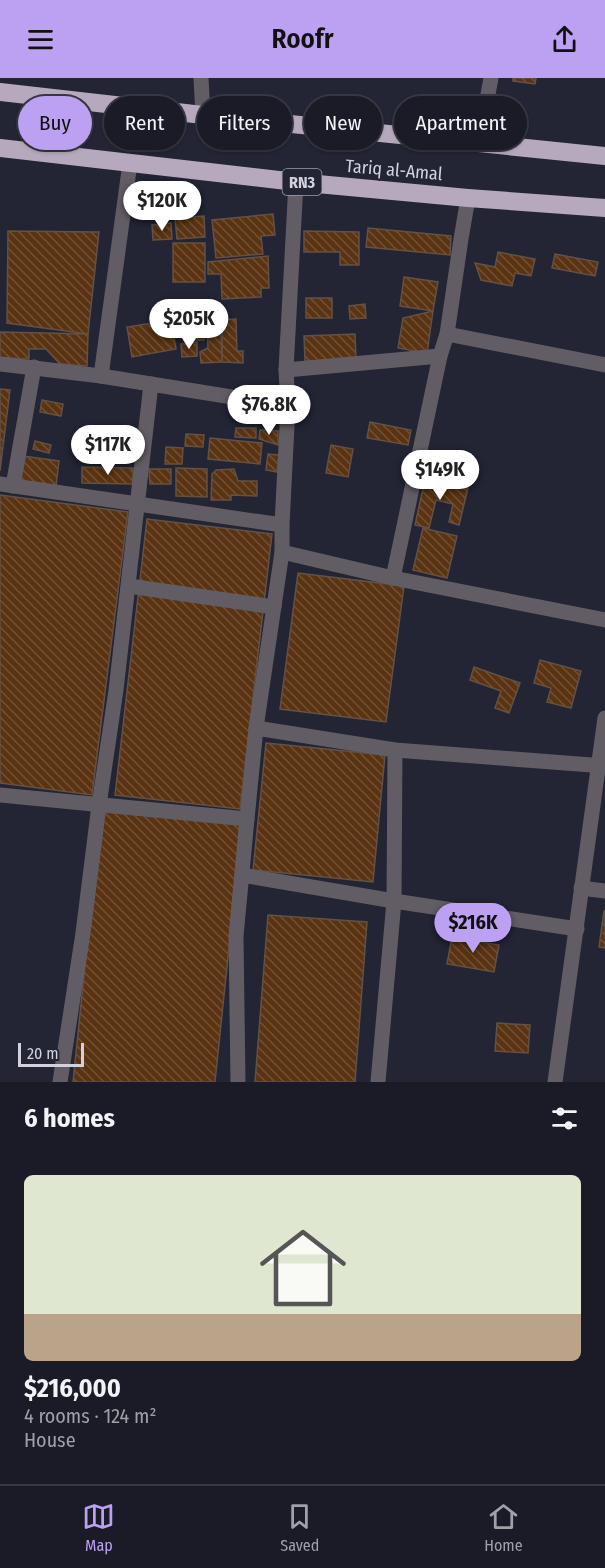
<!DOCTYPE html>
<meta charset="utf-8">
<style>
body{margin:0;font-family:"Fira Sans Condensed",sans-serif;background:#272833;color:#f1f3f6;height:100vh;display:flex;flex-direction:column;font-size:22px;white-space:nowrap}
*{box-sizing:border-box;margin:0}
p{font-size:20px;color:#9fa1a7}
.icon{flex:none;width:33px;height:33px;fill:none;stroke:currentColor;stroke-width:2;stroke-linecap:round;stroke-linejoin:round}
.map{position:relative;height:1004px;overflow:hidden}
.drawer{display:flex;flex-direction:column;background:#1a1b27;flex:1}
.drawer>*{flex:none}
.guide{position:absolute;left:18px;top:18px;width:570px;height:54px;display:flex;gap:12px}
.scale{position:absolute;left:18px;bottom:15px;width:66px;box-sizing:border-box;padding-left:6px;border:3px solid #d1d2dd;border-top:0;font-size:16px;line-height:21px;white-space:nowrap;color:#d1d2dd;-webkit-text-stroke:4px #232434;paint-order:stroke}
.price{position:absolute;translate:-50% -51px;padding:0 14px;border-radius:21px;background:#fff;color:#222;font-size:20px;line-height:39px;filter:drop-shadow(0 2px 3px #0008)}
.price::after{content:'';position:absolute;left:50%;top:36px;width:18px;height:14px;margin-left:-9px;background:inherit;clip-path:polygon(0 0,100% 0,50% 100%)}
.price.selected{background:#bca0f2;color:#111}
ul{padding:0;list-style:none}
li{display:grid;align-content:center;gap:12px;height:318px;padding:0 24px}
li span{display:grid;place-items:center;height:186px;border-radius:9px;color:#555}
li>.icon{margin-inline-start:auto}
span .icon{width:108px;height:108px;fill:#fffc;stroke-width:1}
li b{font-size:26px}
h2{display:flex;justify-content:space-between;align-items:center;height:72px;padding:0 24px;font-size:26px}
.chip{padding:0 21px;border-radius:27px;background:#1a1b27;box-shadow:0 2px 4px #0004,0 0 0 2px #383944;font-size:21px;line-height:54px}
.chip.selected{background:#bca0f2;color:#111}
header{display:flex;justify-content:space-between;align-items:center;height:78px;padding:0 24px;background:#bca0f2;color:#111;font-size:27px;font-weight:600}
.tab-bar{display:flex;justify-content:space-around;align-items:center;height:84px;border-top:2px solid #383944;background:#1a1b27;font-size:16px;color:#9fa1a7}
.tab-bar a{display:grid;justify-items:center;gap:3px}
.tab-bar .selected{color:#bca0f2}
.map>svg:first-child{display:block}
</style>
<header><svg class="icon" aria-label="menu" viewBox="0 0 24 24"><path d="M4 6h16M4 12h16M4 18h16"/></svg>Roofr<svg class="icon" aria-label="share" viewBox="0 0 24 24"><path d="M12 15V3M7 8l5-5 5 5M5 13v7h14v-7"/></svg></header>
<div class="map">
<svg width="605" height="1004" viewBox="0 0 605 1004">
<defs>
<pattern id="building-back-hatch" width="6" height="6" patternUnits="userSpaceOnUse" patternTransform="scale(1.5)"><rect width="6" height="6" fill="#5a3412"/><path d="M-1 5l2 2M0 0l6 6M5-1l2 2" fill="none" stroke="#715034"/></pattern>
</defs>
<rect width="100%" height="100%" fill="#232434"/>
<!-- building -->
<g fill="url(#building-back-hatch)" stroke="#625144" stroke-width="1.5">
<polygon points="513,0 536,0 535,6 513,3"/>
<polygon points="273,136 275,157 261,158 263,176 216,180 212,142"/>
<polygon points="204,138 205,159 177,161 175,140"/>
<polygon points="171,145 172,161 153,162 152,147"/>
<polygon points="368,150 451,158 450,177 366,169"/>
<polygon points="8,153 99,154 88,256 7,245"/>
<polygon points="304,153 359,154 359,187 340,187 340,174 304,174"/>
<rect x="173" y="165" width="32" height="39"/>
<polygon points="498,174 535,181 531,198 515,195 512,208 481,202 475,185 495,189"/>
<polygon points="555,176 598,184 595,198 552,190"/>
<polygon points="268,178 269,210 261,210 261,219 222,221 221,196 208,196 208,184"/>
<polygon points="404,199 438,204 433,233 400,228"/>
<rect x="306" y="220" width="26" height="20"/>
<polygon points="365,226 366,240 350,241 349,228"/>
<polygon points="433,233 427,275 398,270 403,240"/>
<polygon points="236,241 237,273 243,273 243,285 222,284 222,242"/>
<polygon points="171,242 176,271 132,279 127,249"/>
<rect x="188" y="245" width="16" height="17"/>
<polygon points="221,249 222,284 201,285 200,274 208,270 207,250"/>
<polygon points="0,254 88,256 87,288 60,286 46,271 29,271 29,281 0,280"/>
<polygon points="355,256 356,281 305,283 304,258"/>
<polygon points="197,264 197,278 182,279 181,266"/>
<polygon points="0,311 10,312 0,393"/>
<polygon points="42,322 63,326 61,338 40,334"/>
<polygon points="370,344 411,352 408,367 367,360"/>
<polygon points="236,350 256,350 256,360 235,359"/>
<polygon points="260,352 278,353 278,367 259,361"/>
<polygon points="186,356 204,357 203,369 185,368"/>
<polygon points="210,360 262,365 260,386 208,381"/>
<polygon points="35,363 51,367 49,375 33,371"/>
<polygon points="331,367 353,371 348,399 326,395"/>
<polygon points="166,369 183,370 182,386 165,386"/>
<polygon points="100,371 120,372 120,385 100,384"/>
<polygon points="268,376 279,377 277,394 266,392"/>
<polygon points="23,378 59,383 56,408 20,403"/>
<polygon points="82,389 133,390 133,406 82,405"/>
<polygon points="176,390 207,391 207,419 176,418"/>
<polygon points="149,391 171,391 171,406 150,406"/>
<polygon points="234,391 238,403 257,403 257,418 231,417 231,422 211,422 212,396 216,392"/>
<polygon points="425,401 468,410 459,447 449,444 453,426 436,422 429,450 415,447"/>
<polygon points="0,417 128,434 92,717 0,705"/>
<polygon points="147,441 272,456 240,731 115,717"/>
<polygon points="423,450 457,458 447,500 413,492"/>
<polygon points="298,495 404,508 386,644 280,631"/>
<polygon points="540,582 581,593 571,630 547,624 551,610 534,605"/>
<polygon points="474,589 520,605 509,635 495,630 501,613 470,602"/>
<polygon points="266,665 385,677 373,804 253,792"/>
<polygon points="101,731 242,745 215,1004 73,1004"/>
<polygon points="604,833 605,833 605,870 599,869"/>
<polygon points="268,837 367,844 355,1004 255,1004"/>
<polygon points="452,859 499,867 494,894 447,886"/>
<polygon points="497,945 530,947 528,975 495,973"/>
</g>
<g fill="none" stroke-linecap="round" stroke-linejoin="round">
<!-- street -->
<g stroke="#625d64" stroke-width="15">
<polyline points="201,0 203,37"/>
<polyline points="479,65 491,0"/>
<polyline points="447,256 605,287"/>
<polyline points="0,286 101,298 288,328 286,292 296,104"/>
<polyline points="286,292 440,278"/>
<polyline points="101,298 130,85"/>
<polyline points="0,406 282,447 288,328"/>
<polyline points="13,408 34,289"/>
<polyline points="282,474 393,500 605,542"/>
<polyline points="393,500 440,278 447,256 461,161 468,120"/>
<polyline points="129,508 274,529"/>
<polyline points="256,650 395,672 605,688"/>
<polyline points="0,717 247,741 256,650 282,474 282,447"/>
<polyline points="242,797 394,823 577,851"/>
<polyline points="581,810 605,813"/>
<polyline points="60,1004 83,855 99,727 116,612 151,306"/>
<polyline points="238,1004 236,858 247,741"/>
<polyline points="378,1004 394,823 395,672"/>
<polyline points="555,1004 605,640"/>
</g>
<!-- highway -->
<g stroke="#b6a9bd" stroke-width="18">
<polyline points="0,14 203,37 605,78"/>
<polyline points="0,70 296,104 468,120 605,130"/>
</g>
</g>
<g text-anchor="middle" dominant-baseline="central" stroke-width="4.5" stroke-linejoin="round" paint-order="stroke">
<!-- shield labels -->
<rect fill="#232434" stroke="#9d9eaa" stroke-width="1.5" x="282.5" y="91" width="39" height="26" rx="4.5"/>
<g font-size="16" font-weight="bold" fill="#d1d2dd">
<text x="302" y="104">RN3</text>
</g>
<!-- street labels -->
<g font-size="18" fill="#d1d2dd" stroke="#232434">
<text transform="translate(394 92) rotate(5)">Tariq al-Amal</text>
</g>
</g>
</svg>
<div class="scale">20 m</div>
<b class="price" style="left:162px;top:154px">$120K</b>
<b class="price" style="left:189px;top:272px">$205K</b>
<b class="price" style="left:269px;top:358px">$76.8K</b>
<b class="price" style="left:108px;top:398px">$117K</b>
<b class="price" style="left:440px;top:423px">$149K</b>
<b class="price selected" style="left:473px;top:876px">$216K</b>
<div class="guide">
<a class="chip selected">Buy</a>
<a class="chip">Rent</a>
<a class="chip">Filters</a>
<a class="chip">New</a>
<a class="chip">Apartment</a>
</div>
</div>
<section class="drawer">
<h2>6 homes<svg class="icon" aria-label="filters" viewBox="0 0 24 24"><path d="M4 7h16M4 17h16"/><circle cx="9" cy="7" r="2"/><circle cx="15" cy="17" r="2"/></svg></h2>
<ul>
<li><span style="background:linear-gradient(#dfe7d0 75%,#b9a48a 0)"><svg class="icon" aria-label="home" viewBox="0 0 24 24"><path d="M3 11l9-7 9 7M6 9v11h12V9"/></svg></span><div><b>$216,000</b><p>4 rooms · 124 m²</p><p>House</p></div></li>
</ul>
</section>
<nav class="tab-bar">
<a class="selected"><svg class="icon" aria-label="map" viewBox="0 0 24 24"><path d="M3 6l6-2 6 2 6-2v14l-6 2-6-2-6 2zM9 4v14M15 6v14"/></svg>Map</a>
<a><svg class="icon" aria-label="saved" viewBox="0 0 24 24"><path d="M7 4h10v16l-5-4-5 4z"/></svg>Saved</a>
<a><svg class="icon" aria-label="home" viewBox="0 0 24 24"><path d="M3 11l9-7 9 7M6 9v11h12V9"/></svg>Home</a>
</nav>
